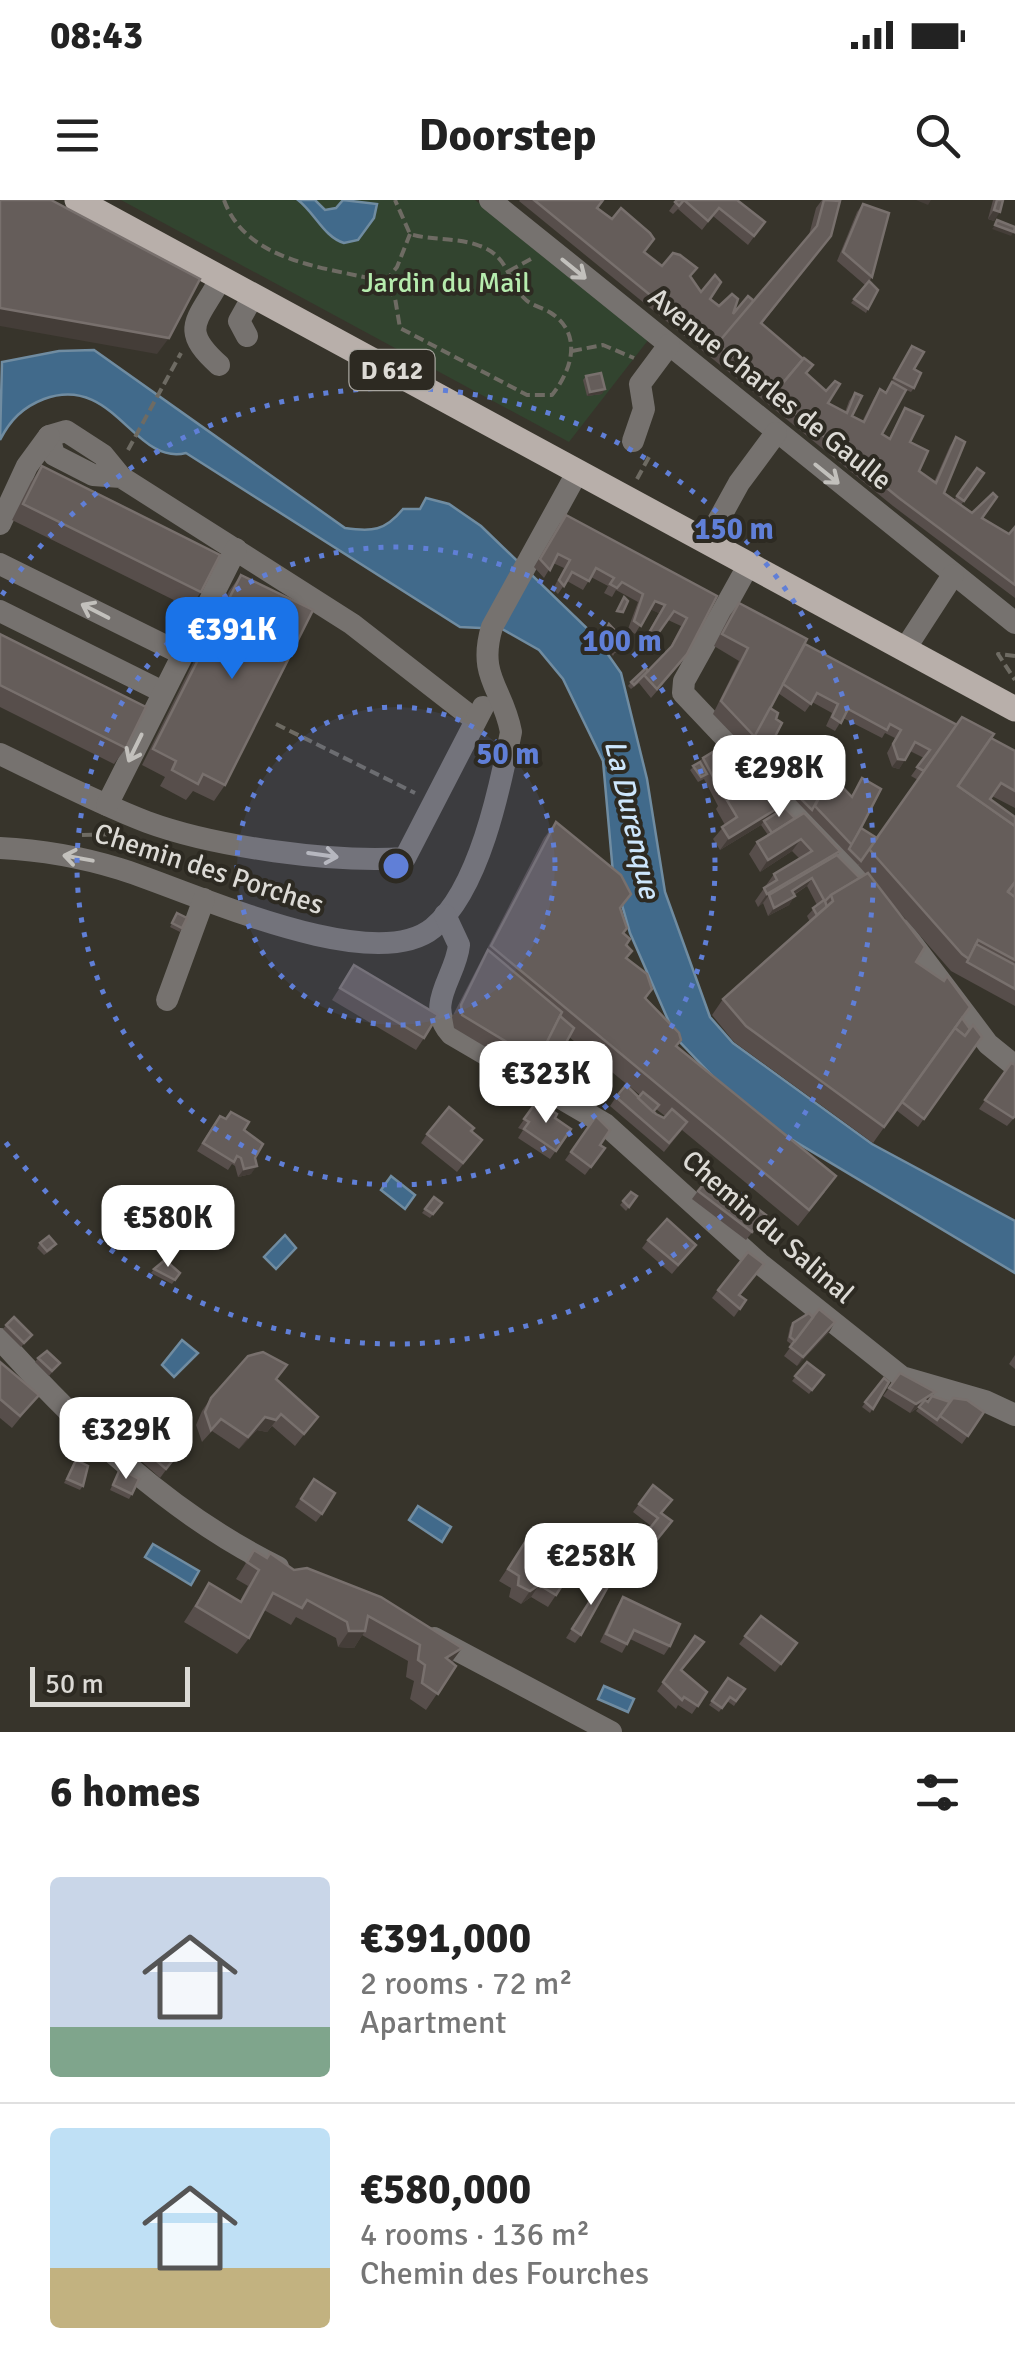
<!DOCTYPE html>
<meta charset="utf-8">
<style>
body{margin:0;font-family:Signika,sans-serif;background:#f2f2f2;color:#222;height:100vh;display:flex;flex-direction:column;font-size:38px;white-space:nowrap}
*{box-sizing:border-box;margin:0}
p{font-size:32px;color:#767676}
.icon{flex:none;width:55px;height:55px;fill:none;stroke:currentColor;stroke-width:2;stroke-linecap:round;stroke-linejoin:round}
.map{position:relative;height:1532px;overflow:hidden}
.details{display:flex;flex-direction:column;background:#fff;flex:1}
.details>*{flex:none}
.scale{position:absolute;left:30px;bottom:25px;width:160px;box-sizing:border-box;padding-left:10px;border:5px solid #dcdad5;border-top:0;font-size:28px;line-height:35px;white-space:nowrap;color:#dcdad5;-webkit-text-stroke:8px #2d2a22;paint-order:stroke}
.price{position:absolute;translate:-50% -85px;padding:0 22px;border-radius:20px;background:#fff;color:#222;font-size:32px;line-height:65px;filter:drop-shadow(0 2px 5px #0008)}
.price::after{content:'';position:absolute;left:50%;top:60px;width:30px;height:22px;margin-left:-15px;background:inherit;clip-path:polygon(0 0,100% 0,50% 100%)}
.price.selected{background:#1a73e8;color:#fff}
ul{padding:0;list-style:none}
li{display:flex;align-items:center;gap:30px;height:250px;padding:0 50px}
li+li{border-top:2px solid #e0e0e0}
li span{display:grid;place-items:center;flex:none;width:280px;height:200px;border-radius:10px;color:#555}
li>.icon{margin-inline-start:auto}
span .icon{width:120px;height:120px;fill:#fffc;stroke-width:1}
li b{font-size:42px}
h2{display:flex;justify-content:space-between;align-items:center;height:120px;padding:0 50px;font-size:42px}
.status{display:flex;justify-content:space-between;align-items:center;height:70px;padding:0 50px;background:#fff;direction:ltr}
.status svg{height:28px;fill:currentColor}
header{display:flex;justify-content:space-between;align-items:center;height:130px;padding:0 50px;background:#fff;font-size:45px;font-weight:700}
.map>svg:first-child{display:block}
</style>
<div class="status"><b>08:43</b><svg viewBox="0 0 49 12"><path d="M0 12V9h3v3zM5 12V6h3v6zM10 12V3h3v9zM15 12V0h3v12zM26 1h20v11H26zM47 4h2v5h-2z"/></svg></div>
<header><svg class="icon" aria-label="menu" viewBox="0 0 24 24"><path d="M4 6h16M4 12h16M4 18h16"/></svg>Doorstep<svg class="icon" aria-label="search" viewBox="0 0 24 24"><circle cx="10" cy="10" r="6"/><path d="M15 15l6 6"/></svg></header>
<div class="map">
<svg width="1015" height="1532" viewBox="0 0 1015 1532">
<rect width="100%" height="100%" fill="#37342b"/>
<!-- green -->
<polygon fill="#32442f" points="121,0 475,0 649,139 569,242"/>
<!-- water -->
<g fill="#416a8b" stroke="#708ca1" stroke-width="2.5">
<path d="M298,0H315L325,10L336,8L343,0L377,4L374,18L358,40L344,43C324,37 315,13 298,0Z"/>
<path d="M94,150L345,328C372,332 385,331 403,309H420L426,298L449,304L481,326L595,436L621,473L647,579L665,692L710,817L733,843L872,944L1015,1021V1073L749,914L676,838L630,733L613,673L603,561L563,479L539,450L502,429L460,427L186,253C134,266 114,173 44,199C23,207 10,220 0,240L2,162L59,151Z"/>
<polygon points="391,976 415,995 405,1009 381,990"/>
<polygon points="285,1035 296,1048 276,1069 264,1057"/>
<polygon points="182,1140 198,1153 174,1177 162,1165"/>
<polygon points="418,1306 451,1327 442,1342 409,1320"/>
<polygon points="153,1344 199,1371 191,1385 145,1357"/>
<polygon points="604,1486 634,1499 628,1512 598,1499"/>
</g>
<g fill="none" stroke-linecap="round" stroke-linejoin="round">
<!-- path -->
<g stroke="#6e6b63" stroke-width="4" stroke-dasharray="10 5" stroke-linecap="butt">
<path d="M224,0C247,64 329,67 385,82L395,98L400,128L527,195H552C572,170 583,134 551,113C542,107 531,106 524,98C507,79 508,56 480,46C458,37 433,41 410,34L395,0"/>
<polyline points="509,71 531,59"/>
<polyline points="385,82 397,67 410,34"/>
<polyline points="572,151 603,145 634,158"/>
<polyline points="128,250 181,153"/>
<polyline points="637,279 649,257"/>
<polyline points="1015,456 998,454 1015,480"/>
<polyline points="276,524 415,593"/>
<polyline points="82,635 117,634"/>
</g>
<!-- minor -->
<g stroke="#76726f" stroke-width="22">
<polyline points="490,0 1015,423"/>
<polyline points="247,136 239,121 253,96"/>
<path d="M219,165C178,128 198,121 221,78"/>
<polyline points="633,241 644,209 640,184 669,145"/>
<polyline points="121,277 93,275 54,255 49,236 66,231 103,255 121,277 352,424 474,519"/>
<polyline points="0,324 27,266 49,236"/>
<polyline points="707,341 739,283 776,233"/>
<polyline points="0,364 182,454"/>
<polyline points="749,364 684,481 683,493 879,700"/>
<polyline points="0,411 163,492"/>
<polyline points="905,449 953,375"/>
<path d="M0,554C48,577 97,603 147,622C215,647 333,663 405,658L483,507"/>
<polyline points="107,605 236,349"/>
<path d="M0,648C40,650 81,657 120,669C188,690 372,778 433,728C479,690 500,588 511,532C503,488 477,477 492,427L578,271"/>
<path d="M445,715L459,745C456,777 424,804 451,834L605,924L759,1063L902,1177L985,1201L1015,1215"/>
<polyline points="902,730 988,844 1015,866"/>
<polyline points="167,800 204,699"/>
<path d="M0,1139C80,1228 170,1314 278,1367"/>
<polyline points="434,1438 611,1532"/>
</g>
<!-- major -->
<polyline stroke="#b8afaa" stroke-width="25" points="77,0 1015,509"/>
</g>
<!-- wall -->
<g fill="#574e4b" fill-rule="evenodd">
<polygon points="520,0 604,0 598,8 644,52 662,66 691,77 701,92 733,114 754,101 809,35 816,8 822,0 838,0 831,36 762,124 806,174 828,203 845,212 849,201 855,193 852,216 862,222 874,198 880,189 885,193 912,146 914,169 914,188 911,192 906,190 882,234 889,238 905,208 910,242 919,271 934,282 950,246 956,237 944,293 954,300 977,268 984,273 961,305 1009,334 1015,327 1015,398 893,306 519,1"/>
<polygon points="677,0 737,0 765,22 748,45 713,16 702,30 678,9 673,14 669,11"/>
<polygon points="993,0 1003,0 994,21 988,19"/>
<polygon points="863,4 872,77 869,82 868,109 866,113 851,103 865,85 837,61 857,12"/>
<polygon points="586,176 602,194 587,196 583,180"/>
<polygon points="42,266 201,392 190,408 12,320 31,282"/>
<polygon points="560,323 717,396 681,463 651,498 639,483 631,489 628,486 631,482 648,471 669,449 681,426 668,420 646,451 640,446 659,413 650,409 635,434 628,429 638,402 616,390 612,397 604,393 608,386 591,377 583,390 567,381 558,394 553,389 564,368 553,363 544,378 534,367"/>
<polygon points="241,375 225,585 214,601 193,591 186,600 160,586 165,577 142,565 229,391"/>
<polygon points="739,403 804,444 957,525 991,538 1015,551 1015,608 992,596 990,599 1015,617 1015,806 951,771 887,698 916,762 970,829 982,837 918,927 896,910 952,832 873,943 734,842 712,815 723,799 810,722 807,716 817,705 807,686 794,695 789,705 768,716 763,703 758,707 755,701 774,674 799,658 792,651 760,672 749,654 757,642 768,635 761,625 720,650 713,639 725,625 716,609 718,606 704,579 698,582 690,570 703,558 785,608 795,618 840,651 837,655 860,678 866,674 858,665 865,656 858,665 779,583 787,568 793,560 813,577 825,584 831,575 851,596 862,578 861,628 877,638 918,580 911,576 924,558 910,551 899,569 892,567 887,553 895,538 885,533 882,538 843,518 835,531 826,526 832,513 812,502 805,512 778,493 770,508 766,554 760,563 713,514 739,461 714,446 730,415"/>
<polygon points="609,424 623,439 613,456 600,440"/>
<polygon points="0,434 126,548 114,564 0,507"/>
<path d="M556,622L620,709L627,758L652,789L646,799L677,846L825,992L798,1026L682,930L664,952L610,906L616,897L638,898L640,895L569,837L550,870L536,863L529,873L454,828L452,817L544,638ZM656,909L665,916L664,918L653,912Z"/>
<polygon points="177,713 182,728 180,732 170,727"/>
<polygon points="354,765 424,838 416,850 332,800"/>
<polygon points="1011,863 1015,917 1007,926 979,909"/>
<polygon points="537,901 555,918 571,929 550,959 518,938 523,930 518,928"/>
<polygon points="596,916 600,945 605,948 585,975 565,960"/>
<polygon points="214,924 244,930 255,958 251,974 238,977 235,966 232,964 228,970 197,951"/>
<polygon points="427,934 482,940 457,972 421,943"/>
<polygon points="698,991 766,1015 746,1040 692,999"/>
<polygon points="631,992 637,996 626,1011 620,1005"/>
<polygon points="434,997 442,1003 430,1018 422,1013"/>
<polygon points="648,1040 696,1045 672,1074 642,1048"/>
<polygon points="40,1043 53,1049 44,1055 37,1048"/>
<polygon points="154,1069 180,1073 172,1084 151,1073"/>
<polygon points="718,1090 739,1095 746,1100 734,1117 712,1098"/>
<polygon points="813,1117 830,1131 797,1166 784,1156 792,1145 787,1141 790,1127 793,1123"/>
<polygon points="6,1125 32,1135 21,1147 3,1129"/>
<polygon points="1015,1155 1015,1169 1009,1164"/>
<polygon points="38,1158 60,1163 49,1176 35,1162"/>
<polygon points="0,1162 39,1195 12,1228 0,1218"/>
<polygon points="807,1162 824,1175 809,1194 792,1181"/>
<polygon points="900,1173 935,1192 932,1196 984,1212 962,1244 916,1211 919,1207 910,1213 883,1196"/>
<polygon points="884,1178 889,1182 870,1213 862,1207"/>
<polygon points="277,1180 318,1217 295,1246 272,1226 267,1232 257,1230 239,1249 212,1231 202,1242 196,1225 202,1211 211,1198"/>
<polygon points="144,1250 180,1251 160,1278 139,1259"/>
<polygon points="76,1260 83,1286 80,1290 64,1283"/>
<polygon points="120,1269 132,1294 129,1299 110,1290"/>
<polygon points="314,1279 322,1314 316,1322 295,1307"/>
<polygon points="653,1285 662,1314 672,1321 640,1361 630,1354 651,1326 633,1312"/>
<polygon points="527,1339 556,1395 548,1407 531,1397 521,1404 509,1397 511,1388 499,1381"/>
<polygon points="254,1350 267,1358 462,1448 453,1460 454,1464 456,1466 426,1510 410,1499 414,1481 406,1477 408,1461 362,1435 354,1448 338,1447 336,1438 296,1417 291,1425 264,1410 249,1438 237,1454 184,1422 209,1383 240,1401 248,1386 236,1379"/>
<polygon points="604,1379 581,1435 575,1443 566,1438"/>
<polygon points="623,1397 670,1446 664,1455 630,1439 622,1453 600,1442 617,1406"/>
<polygon points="761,1416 797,1443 775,1472 739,1444"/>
<polygon points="695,1436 682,1470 707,1492 692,1514 678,1505 676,1509 657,1491"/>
<polygon points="728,1478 745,1489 734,1506 727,1501 719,1512 709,1505"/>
</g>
<!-- shaded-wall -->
<g fill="#443d38">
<polygon points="916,0 931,0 928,5"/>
<polygon points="994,10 1000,12 994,21 988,19"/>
<polygon points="995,25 1014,32 1011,36 992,29"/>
<polygon points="0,108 169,138 157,154 0,126"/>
<polygon points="605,189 602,194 587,196 590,192"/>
<polygon points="655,401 665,405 659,413 649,409"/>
<polygon points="898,559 905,560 899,569 892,567"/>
<polygon points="791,600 782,612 764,621 761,625 720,650 729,638"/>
<polygon points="801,639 792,651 760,672 768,660"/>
<polygon points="840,651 831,663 769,695 763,703 758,707 767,694"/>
<polygon points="812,678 807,686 786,699 792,691"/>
<polygon points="795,696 789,705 768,716 774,708"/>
<polygon points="257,966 251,974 238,977 244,969"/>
<polygon points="835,1122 830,1131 797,1166 803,1157"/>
<polygon points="935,1192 929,1200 910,1213 916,1204"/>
<polygon points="281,1214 267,1232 257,1230 239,1249 265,1217"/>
<polygon points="539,1385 531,1397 521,1404 530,1391"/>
<polygon points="349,1431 365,1431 354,1448 338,1447"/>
<polygon points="462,1448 450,1464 446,1458"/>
</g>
<!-- building -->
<g fill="#655d5a" stroke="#78706d" stroke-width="2.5">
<polygon points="0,0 51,0 200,79 169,138 0,108"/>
<polygon points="534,0 603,0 597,8 612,19 621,8 650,33 654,39 644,52 662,66 673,53 680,55 697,68 690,76 701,92 715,75 721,82 710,99 719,106 732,94 738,99 733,114 748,96 754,101 715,148"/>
<polygon points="677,0 737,0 765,22 754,36 719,8 708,21 684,0 679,6 675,2"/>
<polygon points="824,0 840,1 831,36 761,123 803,159 776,191 717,144 817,26"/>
<polygon points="997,0 1003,0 1000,12 994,10"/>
<polygon points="863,4 889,13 872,77 843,52"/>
<polygon points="997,20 1015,27 1014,32 995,25"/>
<polygon points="869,81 878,90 868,109 854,99"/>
<polygon points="912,146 924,152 914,169 921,173 914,188 894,178"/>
<polygon points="804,158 813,165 806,173 826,191 835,181 840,184 828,203 847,213 855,193 862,196 852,216 864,222 880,189 886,193 892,182 906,190 882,234 890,239 905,208 923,216 910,242 928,251 919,271 936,283 956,237 965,242 944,293 972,313 993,293 997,297 982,318 1009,334 1015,327 1015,385 899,298 773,195"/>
<polygon points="601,173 605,189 590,192 586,176"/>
<polygon points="42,266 220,355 201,392 23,304"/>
<polygon points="977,268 984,273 964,301 957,296"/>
<polygon points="566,315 717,396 687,454 657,489 644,475 672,446 687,418 674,411 652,442 646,438 665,405 655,401 641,426 634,421 643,394 622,382 617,388 610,384 614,378 596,368 589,381 572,372 564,386 559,380 570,360 558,354 550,370 540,359"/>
<polygon points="241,375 313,410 225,585 203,574 198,584 172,570 176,561 153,549"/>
<polygon points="624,397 628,401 623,412 617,411"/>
<polygon points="739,403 807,439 755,537 721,501 748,448 722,434"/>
<polygon points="609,424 623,439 616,451 603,436"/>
<polygon points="0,434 146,507 126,548 0,485"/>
<polygon points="805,444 957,525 924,571 917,567 930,550 915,542 905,560 898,559 893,544 901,530 890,524 887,530 848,509 841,523 832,517 838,504 817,493 811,504 783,484"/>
<polygon points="646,468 648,471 634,485 631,482"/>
<polygon points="770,508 778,513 776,519 782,523 766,554 752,541"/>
<polygon points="962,517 994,534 958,586 1015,626 1015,682 1008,691 1015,697 1015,760 978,740 969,759 962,754 869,649"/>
<polygon points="991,538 1015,551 1015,591 1001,583 990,599 1015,617 1015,626 958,586"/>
<polygon points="729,542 760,575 725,597 725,599 703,558"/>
<polygon points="793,560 815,573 804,594 785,575"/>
<polygon points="700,562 707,574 701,577 693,566"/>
<polygon points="765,572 791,600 729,638 722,627 737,617 725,597"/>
<polygon points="831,575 852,597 862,578 881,589 852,645 815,606"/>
<polygon points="813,577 826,584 812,610 801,599"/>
<polygon points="785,608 795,618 772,633 764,621"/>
<polygon points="804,613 840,651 767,694 764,688 777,680 774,674 812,651 801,639 768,660 757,642"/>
<polygon points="556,622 621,675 631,694 620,708 627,728 623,733 630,739 626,745 632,751 626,758 647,774 652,789 645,798 679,833 681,840 676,846 836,976 809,1010 491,746"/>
<polygon points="861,628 877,638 861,661 849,649"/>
<polygon points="837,655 860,678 831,695 825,701 827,707 817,715 813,708 824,700 812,678 792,691 795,696 774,708 769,695"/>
<polygon points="868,673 925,747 916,762 944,781 947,776 970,807 884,927 746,826 723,799 833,701 831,695"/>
<polygon points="1015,682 1015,697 1008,692"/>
<polygon points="177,713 187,718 182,728 172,723"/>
<polygon points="976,744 1015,765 1015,789 967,762"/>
<polygon points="488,750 562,812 538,861 462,815 461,805"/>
<polygon points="354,765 438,815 424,838 340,788"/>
<polygon points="560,816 574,828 556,861 541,854"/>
<polygon points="962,818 970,829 965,836 955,828"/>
<polygon points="973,825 982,837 924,919 902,902 955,828 965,836"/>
<polygon points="1011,863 1015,865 1015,916 1013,918 985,900"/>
<polygon points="626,885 656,914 664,918 672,909 687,922 669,943 616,897"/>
<polygon points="643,892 659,905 653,912 638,898"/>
<polygon points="537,901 557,914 555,918 571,929 556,951 524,929 529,922 524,919"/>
<polygon points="449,907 474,928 471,931 482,940 463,963 427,934"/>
<polygon points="231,912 249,922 244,930 263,944 255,958 257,966 244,969 241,958 237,956 234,962 203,943 220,916 226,919"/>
<polygon points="596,916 610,930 600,945 605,948 591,967 571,952"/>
<polygon points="712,974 766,1015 752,1032 698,991"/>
<polygon points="631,992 637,996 629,1007 623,1001"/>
<polygon points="434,997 442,1003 433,1014 425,1009"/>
<polygon points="667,1019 696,1045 678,1065 648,1040"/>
<polygon points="49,1036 56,1044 47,1051 40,1043"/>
<polygon points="748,1052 764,1064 739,1095 746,1100 740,1109 718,1090"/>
<polygon points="165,1060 180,1073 175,1080 154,1069"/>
<polygon points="819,1109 835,1122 803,1157 790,1147"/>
<polygon points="809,1113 813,1117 795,1141 790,1137 793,1123"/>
<polygon points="14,1117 32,1135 24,1143 6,1125"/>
<polygon points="47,1151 60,1163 52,1171 38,1158"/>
<polygon points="263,1152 287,1165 276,1179 318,1217 304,1234 281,1214 276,1220 265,1217 248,1237 221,1219 211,1230 205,1212 211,1198 248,1156"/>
<polygon points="0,1162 39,1195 20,1216 0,1199"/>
<polygon points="807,1162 824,1175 812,1190 795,1176"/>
<polygon points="900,1173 935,1192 916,1204 889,1188"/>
<polygon points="884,1178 889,1182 873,1209 865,1202"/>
<polygon points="932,1196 950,1202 937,1220 919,1207 925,1200 928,1202"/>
<polygon points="953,1198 967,1200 984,1212 968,1236 940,1216"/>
<polygon points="159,1232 180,1251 166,1269 144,1250"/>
<polygon points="76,1260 88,1266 83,1286 67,1279"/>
<polygon points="120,1269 139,1279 132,1294 113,1285"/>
<polygon points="314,1279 335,1293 322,1314 301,1299"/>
<polygon points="653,1285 672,1300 661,1313 672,1321 646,1353 636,1346 658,1318 639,1304"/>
<polygon points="527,1339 534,1344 543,1339 562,1351 562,1360 573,1368 556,1395 539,1385 530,1391 518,1385 519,1376 508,1369"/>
<polygon points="254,1350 267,1358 270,1353 294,1370 307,1368 381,1397 462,1448 446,1458 456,1466 438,1494 422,1483 425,1465 418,1460 420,1445 368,1416 365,1431 349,1431 347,1422 307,1400 302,1408 273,1393 249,1438 196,1406 209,1383 241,1402 259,1370 247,1362"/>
<polygon points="604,1379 610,1383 581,1435 572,1429"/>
<polygon points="623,1397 680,1424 670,1446 634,1430 627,1444 606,1434"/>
<polygon points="761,1416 797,1443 781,1464 745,1436"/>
<polygon points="695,1436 704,1442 681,1470 707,1492 698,1506 684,1497 682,1500 663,1482"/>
<polygon points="728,1478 745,1489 736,1501 730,1497 722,1508 712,1501"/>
</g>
<!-- one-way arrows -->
<defs><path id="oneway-shaft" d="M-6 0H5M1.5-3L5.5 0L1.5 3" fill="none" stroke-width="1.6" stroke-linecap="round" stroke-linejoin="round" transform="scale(2.5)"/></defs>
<g stroke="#c2c0bc">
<use href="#oneway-shaft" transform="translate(574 69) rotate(39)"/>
<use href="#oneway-shaft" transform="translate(827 274) rotate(39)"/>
<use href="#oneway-shaft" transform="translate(95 411) rotate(-153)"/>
<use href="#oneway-shaft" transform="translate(135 548) rotate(116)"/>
<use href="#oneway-shaft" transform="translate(323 655) rotate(8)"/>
<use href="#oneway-shaft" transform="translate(78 658) rotate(-170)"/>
</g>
<!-- distance rings -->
<circle cx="396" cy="666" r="159" fill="#607fd7" fill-opacity=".12"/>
<g fill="none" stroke="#607fd7" stroke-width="5" stroke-dasharray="5 10">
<circle cx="396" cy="666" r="159"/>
<circle cx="396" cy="666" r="319"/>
<path d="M2 395A478 478 0 1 1 2 937"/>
</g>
<g text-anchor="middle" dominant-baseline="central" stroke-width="8" stroke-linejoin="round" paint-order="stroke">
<!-- shield labels -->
<rect fill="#2d2a22" stroke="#a8a59f" stroke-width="2.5" x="349.5" y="150" width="85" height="40" rx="8"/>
<g font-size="25" font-weight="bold" fill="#dcdad5">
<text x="392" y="170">D 612</text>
</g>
<!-- park labels -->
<g font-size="28" fill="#b6ecae" stroke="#2d2a22">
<text x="446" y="83">Jardin du Mail</text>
</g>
<!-- street labels -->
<g font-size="28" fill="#dcdad5" stroke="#2d2a22">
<text transform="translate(770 189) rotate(39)">Avenue Charles de Gaulle</text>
<text transform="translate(209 669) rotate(18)">Chemin des Porches</text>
<text transform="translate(768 1027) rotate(41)">Chemin du Salinal</text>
</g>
<!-- water labels -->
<g font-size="30" font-style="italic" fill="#cde6fc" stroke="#2d2a22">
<text transform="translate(632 619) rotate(77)">La Durenque</text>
</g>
</g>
<circle cx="396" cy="666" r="15" fill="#607fd7" stroke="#2d2a22" stroke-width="5"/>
<g font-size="30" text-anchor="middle" font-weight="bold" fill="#607fd7" stroke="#2d2a22" stroke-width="8" stroke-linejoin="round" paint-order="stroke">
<text x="734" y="339">150 m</text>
<text x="622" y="451">100 m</text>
<text x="508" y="564">50 m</text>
</g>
</svg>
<div class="scale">50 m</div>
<b class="price selected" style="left:232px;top:482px">€391K</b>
<b class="price" style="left:779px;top:620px">€298K</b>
<b class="price" style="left:546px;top:926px">€323K</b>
<b class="price" style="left:168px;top:1070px">€580K</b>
<b class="price" style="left:126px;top:1282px">€329K</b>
<b class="price" style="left:591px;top:1408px">€258K</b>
</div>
<section class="details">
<h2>6 homes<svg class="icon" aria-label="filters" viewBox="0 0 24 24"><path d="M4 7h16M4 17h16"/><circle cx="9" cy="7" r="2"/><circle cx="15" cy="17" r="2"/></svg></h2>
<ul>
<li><span style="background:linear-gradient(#c9d6e8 75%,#7fa58c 0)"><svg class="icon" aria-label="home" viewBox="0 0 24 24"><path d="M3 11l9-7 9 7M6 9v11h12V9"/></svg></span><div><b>€391,000</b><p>2 rooms · 72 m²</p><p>Apartment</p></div></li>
<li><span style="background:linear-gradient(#bfe0f5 70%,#c2b280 0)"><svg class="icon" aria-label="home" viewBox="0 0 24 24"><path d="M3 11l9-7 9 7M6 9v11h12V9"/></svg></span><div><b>€580,000</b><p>4 rooms · 136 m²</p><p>Chemin des Fourches</p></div></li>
</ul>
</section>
